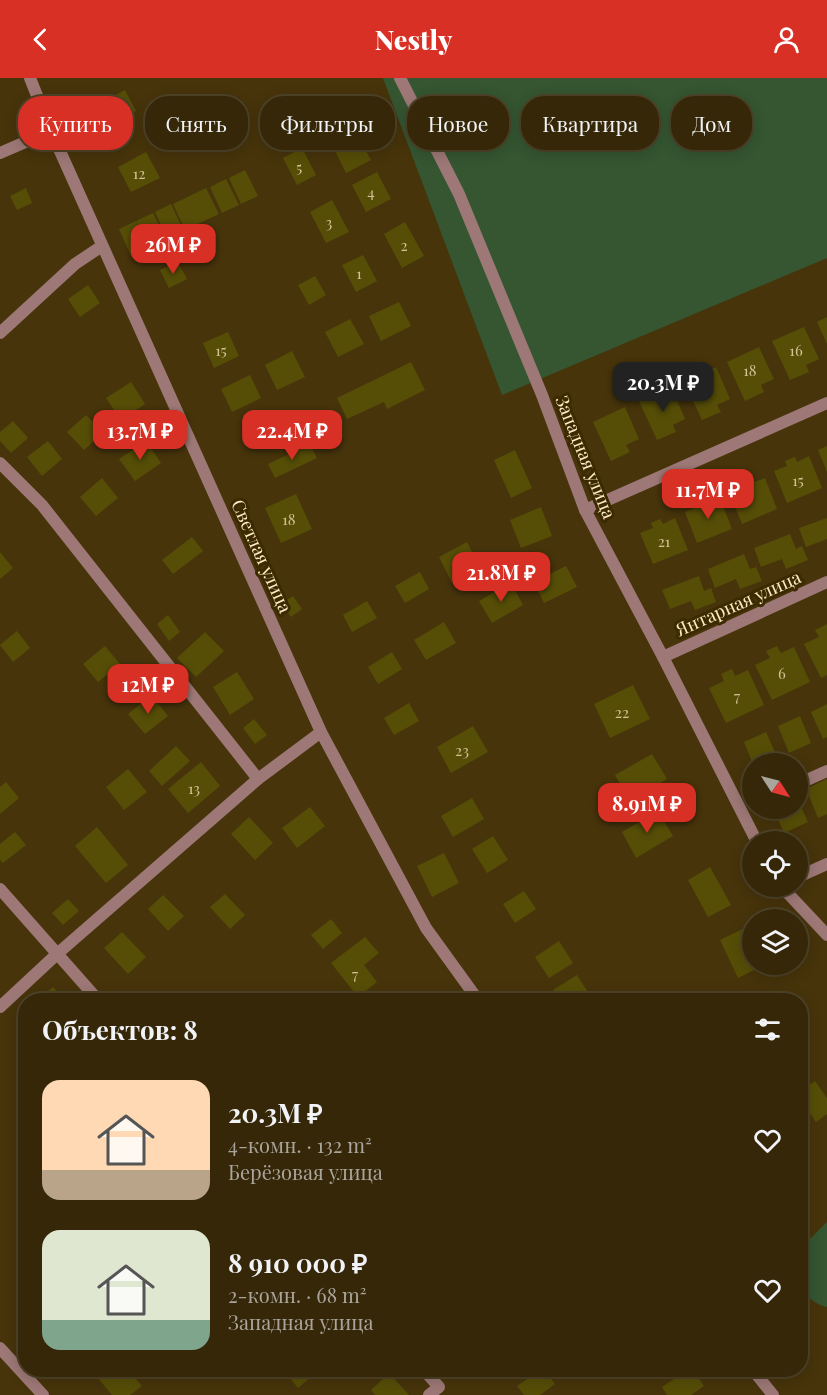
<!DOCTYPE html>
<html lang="ru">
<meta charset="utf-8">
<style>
body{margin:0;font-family:"Playfair Display",serif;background:#3d2f12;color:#f1f3f6;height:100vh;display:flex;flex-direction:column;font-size:22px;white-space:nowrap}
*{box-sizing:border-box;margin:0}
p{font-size:20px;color:#aaa59c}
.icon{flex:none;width:33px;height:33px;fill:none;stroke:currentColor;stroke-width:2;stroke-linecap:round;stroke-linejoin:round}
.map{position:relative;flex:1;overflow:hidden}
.details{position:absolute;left:18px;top:915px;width:790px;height:384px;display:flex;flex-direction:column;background:#352708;border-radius:24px;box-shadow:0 3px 15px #0003,0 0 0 2px #4f4429}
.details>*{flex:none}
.hud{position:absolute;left:18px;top:18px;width:792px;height:54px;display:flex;gap:12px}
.needle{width:39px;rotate:126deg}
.buttons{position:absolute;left:742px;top:675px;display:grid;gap:12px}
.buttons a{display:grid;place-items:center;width:66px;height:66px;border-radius:50%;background:#352708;box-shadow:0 3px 15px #0003,0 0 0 2px #4f4429;font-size:30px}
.price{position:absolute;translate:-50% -51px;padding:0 14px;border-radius:12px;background:#d93025;color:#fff;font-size:20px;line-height:39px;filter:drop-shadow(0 2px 3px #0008)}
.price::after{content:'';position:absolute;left:50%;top:36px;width:18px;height:14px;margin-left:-9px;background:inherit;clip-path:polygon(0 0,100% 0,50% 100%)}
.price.on{background:#222;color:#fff}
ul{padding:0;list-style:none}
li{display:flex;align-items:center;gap:18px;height:150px;padding:0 24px}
li span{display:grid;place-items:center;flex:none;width:168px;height:120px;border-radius:18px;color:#555}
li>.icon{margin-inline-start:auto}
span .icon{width:72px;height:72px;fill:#fffc;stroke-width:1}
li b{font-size:26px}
h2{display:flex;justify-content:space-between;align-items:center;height:72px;padding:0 24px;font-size:26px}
.chip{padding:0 21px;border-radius:24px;background:#352708;box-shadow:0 3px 15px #0003,0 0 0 2px #4f4429;font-size:21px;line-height:54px}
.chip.on{background:#d93025;color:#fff}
header{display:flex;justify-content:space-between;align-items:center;height:78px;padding:0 24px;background:#d93025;color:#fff;font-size:27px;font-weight:800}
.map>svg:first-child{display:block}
</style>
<header><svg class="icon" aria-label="back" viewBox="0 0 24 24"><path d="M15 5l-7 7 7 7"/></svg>Nestly<svg class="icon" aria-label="person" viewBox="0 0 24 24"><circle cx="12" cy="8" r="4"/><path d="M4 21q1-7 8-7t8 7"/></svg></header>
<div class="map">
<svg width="827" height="1317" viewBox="0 0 827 1317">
<rect width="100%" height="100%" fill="#47340b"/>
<!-- green -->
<g fill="#355631">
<polygon points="383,0 827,0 827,180 502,317"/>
<path d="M827,1144V1229C817,1227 805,1219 801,1209V1170Z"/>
</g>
<!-- building -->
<g fill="#564e07">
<polygon points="125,12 136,33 104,50 93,29"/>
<polygon points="357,56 371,82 346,95 333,69"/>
<polygon points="302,70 316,97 297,107 283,80"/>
<polygon points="146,74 160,100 131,114 118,89"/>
<polygon points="245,92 258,118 241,126 229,100"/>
<polygon points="377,94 391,121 366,134 352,107"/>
<polygon points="226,101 239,127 222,135 210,109"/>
<polygon points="26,110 32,125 17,132 10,118"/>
<polygon points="206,110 219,136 185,152 173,126"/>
<polygon points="332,122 349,154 326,165 310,134"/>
<polygon points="171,126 184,153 167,161 155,134"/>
<polygon points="153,135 166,161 149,169 136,143"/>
<polygon points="136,143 148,170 131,178 119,151"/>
<polygon points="405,144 424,178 402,190 384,156"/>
<polygon points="363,177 377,203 356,214 342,187"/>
<polygon points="177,183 187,201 169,210 160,192"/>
<polygon points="315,198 326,217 309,227 298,207"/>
<polygon points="88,207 100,225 80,239 68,221"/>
<polygon points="399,224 411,248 381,263 369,238"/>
<polygon points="827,239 827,266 817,244"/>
<polygon points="350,241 364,266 338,279 325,254"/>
<polygon points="804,249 819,281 806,287 809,294 790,302 772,263"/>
<polygon points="228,254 239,278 214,290 203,265"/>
<polygon points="759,269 774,301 761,307 764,314 745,323 727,284"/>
<polygon points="292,273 305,299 277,312 265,287"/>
<polygon points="411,284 425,312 387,331 384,324 347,341 337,320"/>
<polygon points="716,289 730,321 717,327 721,334 702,342 684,304"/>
<polygon points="250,297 261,320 232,334 221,311"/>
<polygon points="131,304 145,326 121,342 106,320"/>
<polygon points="671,309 685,341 673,347 676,354 657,362 639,323"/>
<polygon points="625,329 639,361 626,367 630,374 611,383 593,344"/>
<polygon points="86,337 103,355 84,372 67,354"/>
<polygon points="13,343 28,360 11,375 0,363 0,354"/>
<polygon points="48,363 62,381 42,398 27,379"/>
<polygon points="146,363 161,385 135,403 119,381"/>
<polygon points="310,366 317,380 275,400 268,386"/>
<polygon points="827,368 827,394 818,372"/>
<polygon points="515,372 532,410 511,420 494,382"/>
<polygon points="809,378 822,410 787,425 774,393 787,388 785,383 795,379 797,384"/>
<polygon points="102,400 118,420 96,438 80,419"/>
<polygon points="750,400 752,405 765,400 777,431 742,446 729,414 742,409 740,404"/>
<polygon points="296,416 312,451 281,465 265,430"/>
<polygon points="705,420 707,425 720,420 732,451 697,465 685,434 697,429 695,424"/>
<polygon points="541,429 552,458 521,470 510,442"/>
<polygon points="675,440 688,472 653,486 640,455 653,450 651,445 660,441 663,446"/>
<polygon points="827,440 827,461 806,469 799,450"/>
<polygon points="790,456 796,471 802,468 808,482 786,491 782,481 761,489 754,470"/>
<polygon points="192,459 203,473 173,496 162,482"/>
<polygon points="467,464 480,490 452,505 439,479"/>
<polygon points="0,474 13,490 0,501"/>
<polygon points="744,476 750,491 756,489 762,503 740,511 736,501 715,510 708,491"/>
<polygon points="566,488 577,509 544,525 534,504"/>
<polygon points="420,494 429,511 405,525 395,508"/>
<polygon points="699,498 704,513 711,510 716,524 695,532 691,523 670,531 662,512"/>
<polygon points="511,505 523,527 492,545 479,523"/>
<polygon points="293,518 302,531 291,539 282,525"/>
<polygon points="367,523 377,540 352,554 343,537"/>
<polygon points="168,537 180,554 169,563 157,546"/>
<polygon points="444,544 456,565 426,582 414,562"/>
<polygon points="827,546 827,597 821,600 804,566 819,559 815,552"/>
<polygon points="17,553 30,570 13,584 0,567"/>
<polygon points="205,554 224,573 196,599 177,580"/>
<polygon points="105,568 120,586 98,604 83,586"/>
<polygon points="777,568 781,575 794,569 810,604 772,622 755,587 770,580 766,573"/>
<polygon points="392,574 402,591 378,606 368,589"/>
<polygon points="732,591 735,598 748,592 764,627 726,645 709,610 724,603 721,596"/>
<polygon points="237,594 254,621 230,637 213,609"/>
<polygon points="633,607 650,641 610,660 594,626"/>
<polygon points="151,617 168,638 145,656 128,636"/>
<polygon points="409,625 419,643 394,657 384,640"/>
<polygon points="827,626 827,659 823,661 811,634"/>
<polygon points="800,638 811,665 789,675 778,648"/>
<polygon points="254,641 267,657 255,666 243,650"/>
<polygon points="473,648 488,674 451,695 437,669"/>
<polygon points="766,654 778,681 768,686 753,686 744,664"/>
<polygon points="176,668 190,683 162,708 149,693"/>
<polygon points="652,676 667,701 630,723 615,697"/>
<polygon points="201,684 220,708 188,735 168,711"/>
<polygon points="128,691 147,714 124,732 106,709"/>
<polygon points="827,701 827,736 818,740 806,711"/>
<polygon points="6,704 19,720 0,736 0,709"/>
<polygon points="472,720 484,741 453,759 441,738"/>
<polygon points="798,722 808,744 784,755 773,730 798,730"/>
<polygon points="310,729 325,748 297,770 282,750"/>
<polygon points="658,733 673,758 636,780 622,754"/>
<polygon points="249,739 273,765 255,782 231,756"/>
<polygon points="97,749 128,787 106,805 75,768"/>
<polygon points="15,754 26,767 3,785 0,782 0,766"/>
<polygon points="493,758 508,782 487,795 472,771"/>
<polygon points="444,775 459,805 432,819 417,788"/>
<polygon points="710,789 731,827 708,839 688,802"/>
<polygon points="524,813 536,831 515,845 503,826"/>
<polygon points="225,816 245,837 230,851 210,829"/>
<polygon points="163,817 184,838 168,853 148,831"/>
<polygon points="68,821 79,833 63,847 52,835"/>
<polygon points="331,841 342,855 323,871 311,857"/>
<polygon points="753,846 753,886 766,886 738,900 720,862"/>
<polygon points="122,854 146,879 128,896 104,870"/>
<polygon points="365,859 379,875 364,887 377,904 358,919 331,885"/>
<polygon points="559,863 573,885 549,900 535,879"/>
<polygon points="577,897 591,919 585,922 559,922 553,912"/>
<polygon points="53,909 64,922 46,922 42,918"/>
<polygon points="815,1003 827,1020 827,1036 816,1044 801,1023 801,1012"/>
<polygon points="96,1292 128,1292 142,1308 130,1317 112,1317 93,1294"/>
<polygon points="283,1292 319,1292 298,1310"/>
<polygon points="540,1292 544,1292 555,1306 540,1317 524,1317 517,1308"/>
<polygon points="687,1292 693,1292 704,1308 691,1317 667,1317 662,1309"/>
<polygon points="389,1295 409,1317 375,1317 371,1312"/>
</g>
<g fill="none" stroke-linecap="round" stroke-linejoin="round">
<!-- street -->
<g stroke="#9d7876" stroke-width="12">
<polyline points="30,0 51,53 321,654 426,850 478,922"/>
<polyline points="400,0 459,116 542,317 585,432 663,579 757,764"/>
<polyline points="0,75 51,53"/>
<polyline points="0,255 75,186 102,168"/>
<polyline points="0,385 42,427 258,701"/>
<polyline points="585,432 827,325"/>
<polyline points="663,579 827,504"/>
<polyline points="798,706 827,693"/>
<polyline points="798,799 827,786"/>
<polyline points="781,808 827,857"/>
<polyline points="0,811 98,922"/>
<polyline points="0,929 57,876 258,701 321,654"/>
<polyline points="0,1270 43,1317"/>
<polyline points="424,1292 439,1309 429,1317"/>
<polyline points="753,1292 773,1317"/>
</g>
</g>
<g text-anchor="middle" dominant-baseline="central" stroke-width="6" stroke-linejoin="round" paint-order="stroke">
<!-- number labels -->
<g font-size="15" fill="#d4c397">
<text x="299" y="89">5</text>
<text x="139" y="95">12</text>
<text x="371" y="114">4</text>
<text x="329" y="144">3</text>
<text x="404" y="167">2</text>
<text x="359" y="195">1</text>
<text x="221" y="272">15</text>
<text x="796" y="272">16</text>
<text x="750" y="292">18</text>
<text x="798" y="402">15</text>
<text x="289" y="441">18</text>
<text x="664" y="463">21</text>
<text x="782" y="595">6</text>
<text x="737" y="618">7</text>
<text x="622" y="634">22</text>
<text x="462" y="672">23</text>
<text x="194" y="710">13</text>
<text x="355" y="896">7</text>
</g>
<!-- street labels -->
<g font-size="18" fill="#feeac7" stroke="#3c2a00">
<text transform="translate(586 379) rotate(68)">Западная улица</text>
<text transform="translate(262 478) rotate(66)">Светлая улица</text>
<text transform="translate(738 525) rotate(-24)">Янтарная улица</text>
</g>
</g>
</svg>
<div class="buttons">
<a><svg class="needle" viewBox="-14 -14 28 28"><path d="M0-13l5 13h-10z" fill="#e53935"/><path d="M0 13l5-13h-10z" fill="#aaa59c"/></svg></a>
<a><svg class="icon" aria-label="locate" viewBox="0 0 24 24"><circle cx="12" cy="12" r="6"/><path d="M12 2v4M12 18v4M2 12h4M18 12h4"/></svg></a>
<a><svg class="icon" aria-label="layers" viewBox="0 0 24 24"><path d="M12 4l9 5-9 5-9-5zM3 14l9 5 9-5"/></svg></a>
</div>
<b class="price" style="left:173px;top:197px">26M ₽</b>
<b class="price on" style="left:663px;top:335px">20.3M ₽</b>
<b class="price" style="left:140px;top:383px">13.7M ₽</b>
<b class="price" style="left:292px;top:383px">22.4M ₽</b>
<b class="price" style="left:708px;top:442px">11.7M ₽</b>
<b class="price" style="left:501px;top:525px">21.8M ₽</b>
<b class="price" style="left:148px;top:637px">12M ₽</b>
<b class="price" style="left:647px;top:756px">8.91M ₽</b>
<div class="hud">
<a class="chip on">Купить</a>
<a class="chip">Снять</a>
<a class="chip">Фильтры</a>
<a class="chip">Новое</a>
<a class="chip">Квартира</a>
<a class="chip">Дом</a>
</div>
<section class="details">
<h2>Объектов: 8<svg class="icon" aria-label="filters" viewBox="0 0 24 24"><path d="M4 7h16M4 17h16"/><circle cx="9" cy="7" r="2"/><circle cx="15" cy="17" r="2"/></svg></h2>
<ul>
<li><span style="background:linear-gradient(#ffd9b3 75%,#b9a48a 0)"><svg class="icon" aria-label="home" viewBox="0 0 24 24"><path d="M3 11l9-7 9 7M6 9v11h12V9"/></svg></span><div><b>20.3M ₽</b><p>4-комн. · 132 m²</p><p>Берёзовая улица</p></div><svg class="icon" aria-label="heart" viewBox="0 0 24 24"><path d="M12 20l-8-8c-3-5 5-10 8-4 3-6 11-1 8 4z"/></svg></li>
<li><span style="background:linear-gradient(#dfe7d0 75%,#7fa58c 0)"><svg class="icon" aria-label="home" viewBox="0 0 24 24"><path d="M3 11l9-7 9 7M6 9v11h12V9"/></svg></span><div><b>8 910 000 ₽</b><p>2-комн. · 68 m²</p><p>Западная улица</p></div><svg class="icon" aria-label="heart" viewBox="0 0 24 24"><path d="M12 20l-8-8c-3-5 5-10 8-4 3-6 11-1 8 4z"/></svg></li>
</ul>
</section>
</div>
